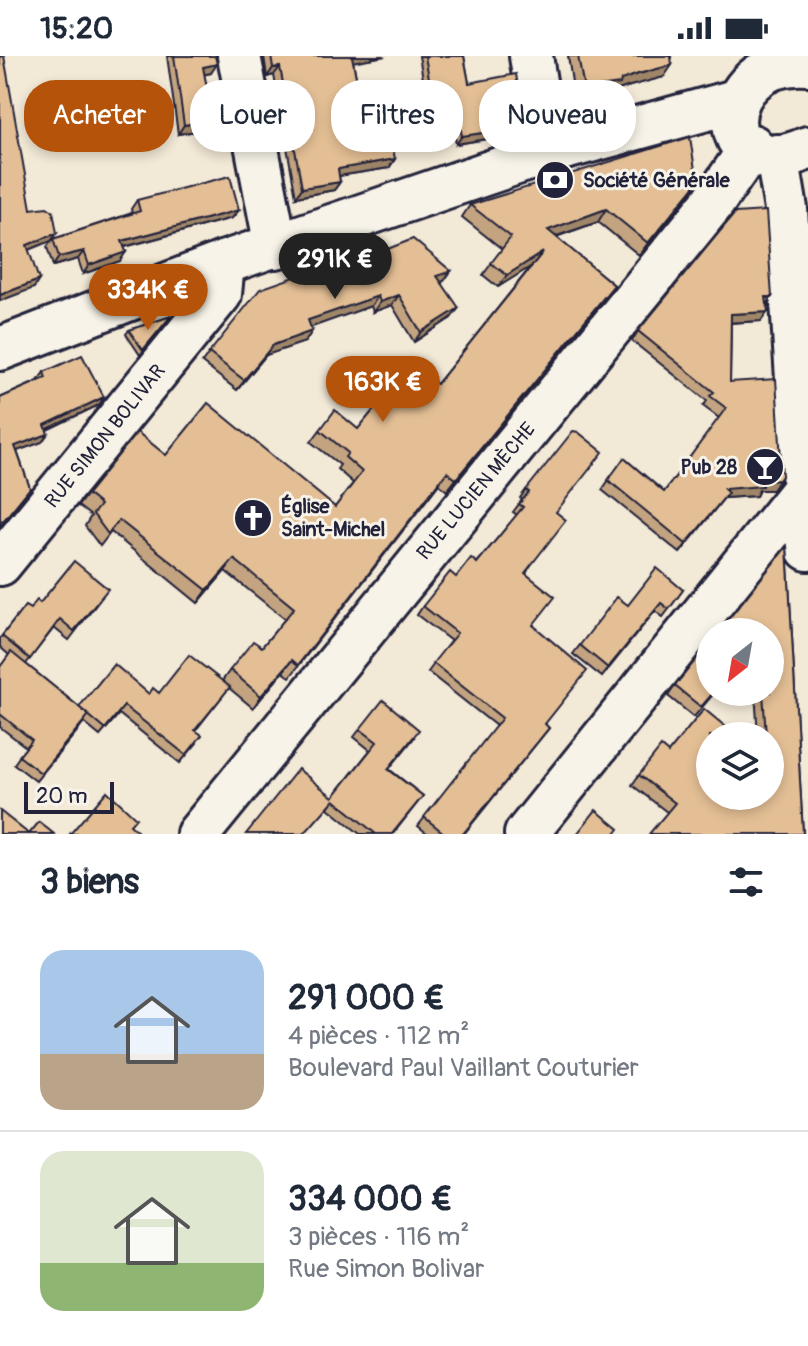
<!DOCTYPE html>
<html lang="fr">
<meta charset="utf-8">
<style>
body{margin:0;font-family:Pangolin,sans-serif;background:#f6f6f7;color:#1f2937;height:100vh;display:flex;flex-direction:column;font-size:30px;white-space:nowrap}
*{box-sizing:border-box;margin:0}
p{font-size:26px;color:#747a83}
.icon{flex:none;width:44px;height:44px;fill:none;stroke:currentColor;stroke-width:2;stroke-linecap:round;stroke-linejoin:round}
.map{position:relative;height:778px;overflow:hidden}
.side{display:flex;flex-direction:column;background:#fff;flex:1}
.side>*{flex:none}
.guide{position:absolute;left:24px;top:24px;width:760px;height:72px;display:flex;gap:16px}
.needle{width:52px;rotate:211deg}
.buttons{position:absolute;left:696px;top:562px;display:grid;gap:16px}
.buttons a{display:grid;place-items:center;width:88px;height:88px;border-radius:50%;background:#fff;box-shadow:0 4px 12px #0003;font-size:40px}
.scale{position:absolute;left:24px;bottom:20px;width:90px;box-sizing:border-box;padding-left:8px;border:4px solid #22223b;border-top:0;font-size:22px;line-height:28px;white-space:nowrap;color:#22223b;-webkit-text-stroke:6px #f7f3e8;paint-order:stroke}
.price{position:absolute;translate:-50% -68px;padding:0 18px;border-radius:28px;background:#b45309;color:#fff;font-size:26px;line-height:52px;filter:drop-shadow(0 2px 4px #0008)}
.price::after{content:'';position:absolute;left:50%;top:48px;width:24px;height:18px;margin-left:-12px;background:inherit;clip-path:polygon(0 0,100% 0,50% 100%)}
.price.selected{background:#222;color:#fff}
ul{padding:0;list-style:none}
li{display:flex;align-items:center;gap:24px;height:200px;padding:0 40px}
li+li{border-top:2px solid #e0e1e3}
li span{display:grid;place-items:center;flex:none;width:224px;height:160px;border-radius:24px;color:#555}
li>.icon{margin-inline-start:auto}
span .icon{width:96px;height:96px;fill:#fffc;stroke-width:1}
li b{font-size:34px}
h2{display:flex;justify-content:space-between;align-items:center;height:96px;padding:0 40px;font-size:34px}
.pill{padding:0 28px;border-radius:32px;background:#fff;box-shadow:0 4px 12px #0003;font-size:28px;line-height:72px}
.pill.selected{background:#b45309;color:#fff}
.status{display:flex;justify-content:space-between;align-items:center;height:56px;padding:0 40px;background:#fff;direction:ltr}
.status svg{height:22px;fill:currentColor}
.map>svg:first-child{display:block}
</style>
<div class="status"><b>15:20</b><svg viewBox="0 0 49 12"><path d="M0 12V9h3v3zM5 12V6h3v6zM10 12V3h3v9zM15 12V0h3v12zM26 1h20v11H26zM47 4h2v5h-2z"/></svg></div>
<div class="map">
<svg width="808" height="778" viewBox="0 0 808 778">
<rect width="100%" height="100%" fill="#f3e9d7"/>
<filter id="ink" filterUnits="userSpaceOnUse"><feTurbulence type="fractalNoise" baseFrequency=".0125" numOctaves="2"/><feDisplacementMap in="SourceGraphic" scale="16" xChannelSelector="R" yChannelSelector="G"/><feConvolveMatrix kernelMatrix="1 2 1 2 8 2 1 2 1" color-interpolation-filters="sRGB"/></filter>
<g filter="url(#ink)">
<g fill="none" stroke-linecap="round" stroke-linejoin="round">
<defs>
<g id="minor">
<polyline points="239,0 276,191"/>
<polyline points="531,0 546,97"/>
<path d="M808,8C712,0 707,137 808,92"/>
<polyline points="777,100 786,153 808,493"/>
<polyline points="0,293 223,207 546,97 732,46"/>
<polyline points="0,508 220,238 223,207"/>
<polyline points="198,778 712,148 752,90"/>
<polyline points="526,778 802,435"/>
</g>
</defs>
<!-- minor casing -->
<use href="#minor" stroke="#22223b" stroke-width="48"/>
<!-- minor -->
<use href="#minor" stroke="#f7f3e8" stroke-width="42"/>
</g>
<!-- wall -->
<g fill="#c4a480" stroke="#22223b" stroke-width="2">
<polygon points="167,0 215,0 211,17 204,18 213,64 207,73 178,78"/>
<polygon points="264,0 385,0 353,5 362,53 395,103 389,112 339,120 340,126 334,134 296,141 274,19 267,21"/>
<polygon points="419,0 464,0 469,27 505,80 456,88 450,52 429,57"/>
<polygon points="568,0 671,0 664,21 630,30 615,35 612,40 575,46"/>
<polygon points="689,139 639,199 598,166 556,181 614,229 605,241 447,435 439,428 290,621 283,616 253,652 229,632 196,674 197,687 180,707 119,658 100,680 84,667 36,725 14,708 26,691 0,671 0,611 9,599 0,591 0,582 25,550 30,553 40,547 102,541 69,584 54,572 26,608 79,651 222,625 230,614 262,591 285,563 225,515 198,547 111,476 100,490 85,470 91,460 78,450 87,438 166,399 335,451 353,427 337,413 340,409 311,386 320,374 358,373 437,328 532,209 498,231 483,219 502,193 462,161 470,149"/>
<polygon points="137,144 239,154 232,162 125,191 120,205 83,218 78,203 53,210 47,191 53,183 132,157 131,153"/>
<polygon points="342,211 451,215 444,225 441,226 451,262 414,286 392,249 373,256 371,250 310,271 312,275 305,286 266,299 237,334 202,307 209,297"/>
<polygon points="772,241 767,248 761,265 731,267 730,326 782,420 772,434 759,434 756,440 724,442 680,497 602,434 624,402 664,436 719,362 703,350 707,345 632,285 638,275"/>
<polygon points="171,260 140,299 126,278 129,274"/>
<polygon points="44,316 99,349 47,374 42,386 17,395 30,432 0,470 0,342 38,325"/>
<polygon points="526,434 556,457 526,518 534,570 546,669 549,672 464,778 428,778 418,770 496,670 428,616 451,585 417,559 423,550 456,521 477,507 517,459 513,456 522,444 520,442"/>
<polygon points="787,490 803,778 667,756 632,729 639,719 668,697 770,740 770,680 758,680 755,636 770,636"/>
<polygon points="683,534 663,561 655,555 602,621 573,598 580,589 628,549"/>
<polygon points="675,630 710,636 715,636 694,661 668,640"/>
<polygon points="360,673 414,682 389,713 423,740 393,778 360,778 328,752 333,741 370,694 354,681"/>
</g>
<!-- shaded-wall -->
<g fill="#a08668" stroke="#22223b" stroke-width="2">
<polygon points="351,0 385,0 346,7"/>
<polygon points="217,8 211,17 197,20 203,11"/>
<polygon points="672,9 664,21 630,30 615,35 612,40 575,46 584,33"/>
<polygon points="280,11 274,19 267,21 273,12"/>
<polygon points="455,45 450,52 429,57 434,50"/>
<polygon points="522,57 505,80 456,88 462,80"/>
<polygon points="213,64 207,73 178,78 184,69"/>
<polygon points="395,103 389,112 332,121 338,113"/>
<polygon points="340,126 334,134 296,141 302,132"/>
<polygon points="697,127 689,139 639,199 648,187"/>
<polygon points="606,153 598,166 539,186 548,174"/>
<polygon points="239,154 232,162 116,193 122,185"/>
<polygon points="57,177 51,185 21,197 27,189"/>
<polygon points="84,195 78,203 53,210 59,201"/>
<polygon points="126,196 120,205 83,218 89,209"/>
<polygon points="543,196 535,208 498,231 507,219"/>
<polygon points="451,215 444,225 430,230 437,220"/>
<polygon points="39,224 34,232 0,245 0,239"/>
<polygon points="614,229 605,241 447,435 456,423"/>
<polygon points="399,239 392,249 373,256 380,246"/>
<polygon points="378,240 371,250 301,275 308,264"/>
<polygon points="459,252 451,262 414,286 421,276"/>
<polygon points="768,256 761,265 724,267 731,258"/>
<polygon points="312,275 305,286 266,299 237,334 273,289"/>
<polygon points="104,341 99,349 39,377 45,369"/>
<polygon points="48,378 42,386 9,398 15,390"/>
<polygon points="779,424 772,434 759,434 756,440 724,442 680,497 724,433 762,425"/>
<polygon points="234,503 225,515 198,547 207,534"/>
<polygon points="292,604 283,616 253,652 261,640"/>
</g>
<!-- building -->
<g fill="#e4bf95" stroke="#22223b" stroke-width="2">
<polygon points="0,0 4,0 31,153 47,151 53,155 57,177 27,189 39,224 0,239"/>
<polygon points="174,0 215,0 217,8 203,11 213,64 184,69"/>
<polygon points="271,0 352,0 362,53 385,50 395,103 338,113 340,126 302,132 280,11 273,12"/>
<polygon points="425,0 464,0 469,27 516,18 522,57 510,73 462,80 455,45 434,50"/>
<polygon points="578,0 671,0 672,9 638,18 621,24 620,28 584,33"/>
<polygon points="690,81 697,127 648,187 606,153 548,174 614,229 456,423 447,416 298,609 292,604 261,640 230,614 253,585 262,591 294,552 234,503 207,534 119,464 108,478 93,458 100,449 87,438 137,376 166,399 208,347 335,451 362,416 345,401 348,397 320,374 335,354 358,373 411,308 437,328 543,196 507,219 491,207 511,181 470,149"/>
<polygon points="230,120 239,154 122,185 126,196 89,209 84,195 59,201 53,183 140,155 137,144"/>
<polygon points="766,155 772,241 766,241 768,256 731,258 730,326 776,323 782,420 779,424 762,425 762,430 724,433 728,437 686,488 608,424 624,402 664,436 726,352 710,340 714,336 638,275 735,157"/>
<polygon points="413,183 451,215 437,220 459,252 421,276 399,239 380,246 378,240 308,264 312,275 273,289 244,324 209,297 260,233 340,205 342,211"/>
<polygon points="171,260 143,294 129,274"/>
<polygon points="82,299 104,341 45,369 48,378 15,390 30,432 4,464 0,465 0,342 46,322 44,316"/>
<polygon points="573,375 578,376 603,396 556,456 566,464 525,517 555,541 533,569 587,615 545,668 549,672 463,778 445,778 424,761 502,662 433,607 457,577 423,550 450,516 456,521 471,502 477,507 523,451 519,448 529,436 526,434"/>
<polygon points="787,490 803,778 649,778 675,747 639,719 661,691 668,697 704,653 737,680 710,680 710,740 770,740 770,680 766,680 763,636 770,636 770,576 718,576"/>
<polygon points="74,505 108,533 74,575 60,563 30,603 2,580 25,550 30,553 37,544 40,547"/>
<polygon points="657,512 683,534 669,553 661,547 608,612 580,589 617,541 628,549"/>
<polygon points="710,586 710,636 714,636 701,651 675,630"/>
<polygon points="11,596 89,659 41,717 19,700 32,684 0,658 0,611"/>
<polygon points="189,599 230,631 195,674 202,679 186,699 124,650 105,673 79,651 114,608 149,638 153,632 159,637"/>
<polygon points="383,644 419,674 388,713 423,740 392,778 376,778 334,744 304,778 246,778 298,713 333,741 377,686 360,673"/>
<polygon points="107,735 136,762 130,769 140,778 70,778"/>
<polygon points="596,754 619,773 615,778 577,778"/>
<polygon points="0,755 29,778 39,766 54,778 0,778"/>
</g>
</g>
<!-- icons -->
<defs>
<symbol id="bank-disc" viewBox="-11 -11 22 22"><circle r="9.5" fill="#22223b" stroke="#f7f3e8"/><path d="M-6-4H6V4H-6ZM0-2.3a2.3 2.3 0 1 0 0 4.6a2.3 2.3 0 1 0 0-4.6Z" fill="#fff"/></symbol>
<symbol id="bar-disc" viewBox="-11 -11 22 22"><circle r="9.5" fill="#22223b" stroke="#f7f3e8"/><path d="M-6-5H6L.8 .8V4.5H3.5V6h-7V4.5H-.8V.8Z" fill="#fff"/></symbol>
<symbol id="church-disc" viewBox="-11 -11 22 22"><circle r="9.5" fill="#22223b" stroke="#f7f3e8"/><path d="M-1.2-6h2.4v3.5h3.3v2.4h-3.3V6h-2.4V-.1h-3.3v-2.4h3.3Z" fill="#fff"/></symbol>
</defs>
<g fill-rule="evenodd">
<use href="#bank-disc" x="533" y="102" width="44" height="44"/>
<use href="#bar-disc" x="743" y="389" width="44" height="44"/>
<use href="#church-disc" x="231" y="440" width="44" height="44"/>
</g>
<g text-anchor="middle" dominant-baseline="central" stroke-width="6" stroke-linejoin="round" paint-order="stroke">
<!-- poi labels -->
<g font-size="20" font-weight="bold" fill="#22223b" stroke="#f7f3e8" text-anchor="start">
<text x="583" y="124">Société Générale</text>
<text x="737" y="411" text-anchor="end">Pub 28</text>
<text x="281" y="450">Église<tspan x="281" dy="23">Saint-Michel</tspan></text>
</g>
<!-- street labels -->
<g font-size="20" fill="#22223b" stroke="#f7f3e8">
<text transform="translate(105 380) rotate(-51)">RUE SIMON BOLIVAR</text>
<text transform="translate(476 435) rotate(-50)">RUE LUCIEN MÈCHE</text>
</g>
</g>
</svg>
<div class="buttons">
<a><svg class="needle" viewBox="-14 -14 28 28"><path d="M0-13l5 13h-10z" fill="#e53935"/><path d="M0 13l5-13h-10z" fill="#747a83"/></svg></a>
<a><svg class="icon" aria-label="layers" viewBox="0 0 24 24"><path d="M12 4l9 5-9 5-9-5zM3 14l9 5 9-5"/></svg></a>
</div>
<div class="scale">20 m</div>
<b class="price selected" style="left:335px;top:245px">291K €</b>
<b class="price" style="left:148px;top:276px">334K €</b>
<b class="price" style="left:383px;top:368px">163K €</b>
<div class="guide">
<a class="pill selected">Acheter</a>
<a class="pill">Louer</a>
<a class="pill">Filtres</a>
<a class="pill">Nouveau</a>
</div>
</div>
<section class="side">
<h2>3 biens<svg class="icon" aria-label="filters" viewBox="0 0 24 24"><path d="M4 7h16M4 17h16"/><circle cx="9" cy="7" r="2"/><circle cx="15" cy="17" r="2"/></svg></h2>
<ul>
<li><span style="background:linear-gradient(#a9c7e8 65%,#b9a48a 0)"><svg class="icon" aria-label="home" viewBox="0 0 24 24"><path d="M3 11l9-7 9 7M6 9v11h12V9"/></svg></span><div><b>291 000 €</b><p>4 pièces · 112 m²</p><p>Boulevard Paul Vaillant Couturier</p></div></li>
<li><span style="background:linear-gradient(#dfe7d0 70%,#8fb573 0)"><svg class="icon" aria-label="home" viewBox="0 0 24 24"><path d="M3 11l9-7 9 7M6 9v11h12V9"/></svg></span><div><b>334 000 €</b><p>3 pièces · 116 m²</p><p>Rue Simon Bolivar</p></div></li>
</ul>
</section>
